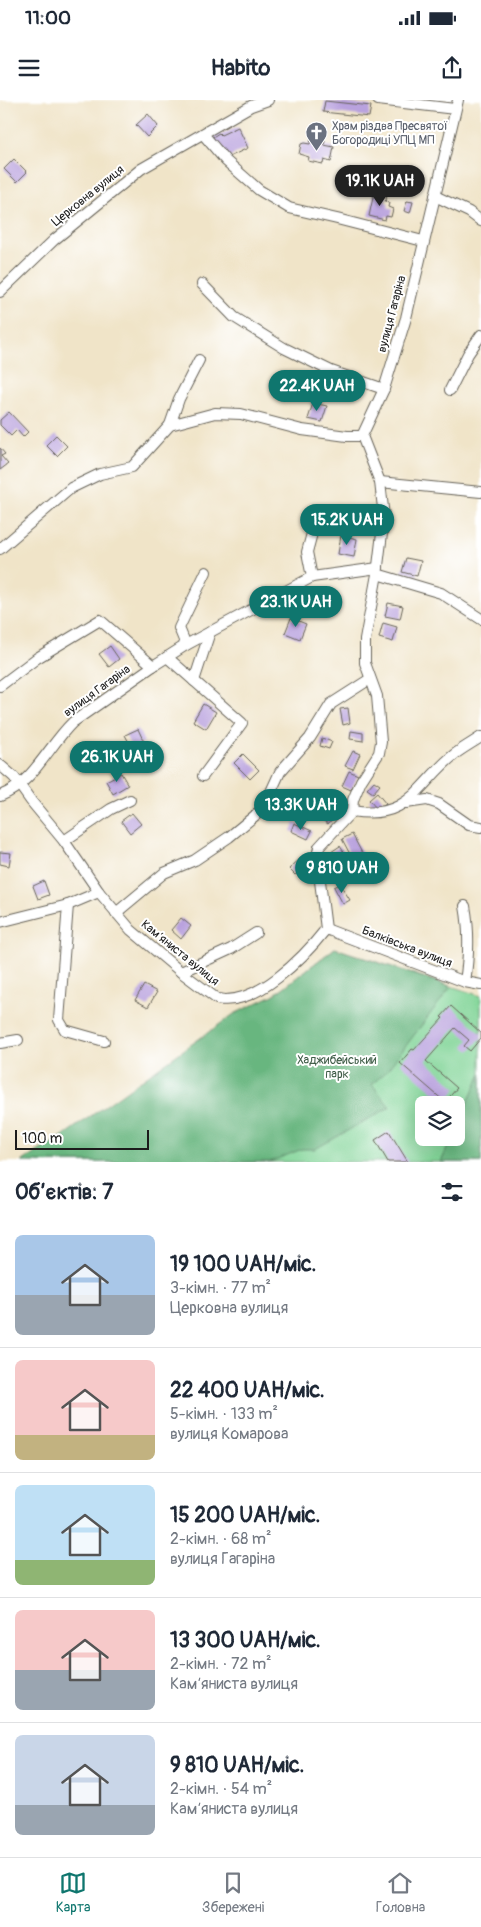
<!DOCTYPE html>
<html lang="uk">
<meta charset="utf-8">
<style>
body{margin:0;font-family:Pangolin,sans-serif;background:#f2f2f3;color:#1f2937;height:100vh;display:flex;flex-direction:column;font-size:19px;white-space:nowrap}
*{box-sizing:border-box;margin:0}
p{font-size:16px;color:#747a83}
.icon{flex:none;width:28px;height:28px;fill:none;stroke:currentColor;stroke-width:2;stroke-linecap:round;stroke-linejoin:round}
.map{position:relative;height:1062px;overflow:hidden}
.details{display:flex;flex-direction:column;background:#fff;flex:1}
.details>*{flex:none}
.tools{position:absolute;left:415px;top:996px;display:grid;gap:10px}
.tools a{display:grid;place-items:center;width:50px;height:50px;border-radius:8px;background:#fff;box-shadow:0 5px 20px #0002;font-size:25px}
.scale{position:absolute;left:15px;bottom:12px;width:134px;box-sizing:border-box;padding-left:5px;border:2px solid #1c1c1c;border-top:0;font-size:14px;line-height:18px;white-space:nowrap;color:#1c1c1c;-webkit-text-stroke:4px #fff;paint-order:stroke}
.price{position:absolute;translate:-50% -42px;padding:0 11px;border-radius:18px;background:#0f766e;color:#fff;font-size:16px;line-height:32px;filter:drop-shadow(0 1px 2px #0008)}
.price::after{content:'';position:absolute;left:50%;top:30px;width:15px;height:11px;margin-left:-8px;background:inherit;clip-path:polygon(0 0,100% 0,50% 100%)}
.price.current{background:#222;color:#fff}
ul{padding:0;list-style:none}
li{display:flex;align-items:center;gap:15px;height:125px;padding:0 15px}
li+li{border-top:1px solid #e0e1e3}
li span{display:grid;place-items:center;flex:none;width:140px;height:100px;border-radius:8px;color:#555}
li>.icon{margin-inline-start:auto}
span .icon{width:60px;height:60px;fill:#fffc;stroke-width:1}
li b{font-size:21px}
h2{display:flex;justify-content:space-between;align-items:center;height:60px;padding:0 15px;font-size:21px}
.status{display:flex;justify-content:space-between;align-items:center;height:35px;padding:0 25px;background:#fff;direction:ltr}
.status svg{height:14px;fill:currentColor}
header{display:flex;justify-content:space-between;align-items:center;height:65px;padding:0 15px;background:#fff;font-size:22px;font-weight:700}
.tab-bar{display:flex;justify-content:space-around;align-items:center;height:70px;border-top:1px solid #e0e1e3;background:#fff;font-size:14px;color:#747a83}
.tab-bar a{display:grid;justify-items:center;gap:2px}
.tab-bar .current{color:#0f766e}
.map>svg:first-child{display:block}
</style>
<div class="status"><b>11:00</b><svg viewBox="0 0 49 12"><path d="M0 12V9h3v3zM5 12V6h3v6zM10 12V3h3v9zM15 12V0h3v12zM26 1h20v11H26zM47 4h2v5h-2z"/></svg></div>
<header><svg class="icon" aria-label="menu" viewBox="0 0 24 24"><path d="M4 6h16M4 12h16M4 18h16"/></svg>Habito<svg class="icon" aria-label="share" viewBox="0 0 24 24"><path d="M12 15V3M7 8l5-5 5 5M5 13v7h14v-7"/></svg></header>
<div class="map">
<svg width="481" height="1062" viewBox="0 0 481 1062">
<rect width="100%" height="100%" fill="#fff"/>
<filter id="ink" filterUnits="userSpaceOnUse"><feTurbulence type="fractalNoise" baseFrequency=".02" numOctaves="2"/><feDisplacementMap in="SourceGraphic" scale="10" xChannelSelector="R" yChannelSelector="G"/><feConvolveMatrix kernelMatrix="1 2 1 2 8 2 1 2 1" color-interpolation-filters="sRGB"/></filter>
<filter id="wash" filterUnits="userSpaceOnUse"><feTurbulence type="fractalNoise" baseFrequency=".0096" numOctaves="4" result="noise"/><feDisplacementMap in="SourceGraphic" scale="20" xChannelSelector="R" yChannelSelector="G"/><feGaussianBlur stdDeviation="1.12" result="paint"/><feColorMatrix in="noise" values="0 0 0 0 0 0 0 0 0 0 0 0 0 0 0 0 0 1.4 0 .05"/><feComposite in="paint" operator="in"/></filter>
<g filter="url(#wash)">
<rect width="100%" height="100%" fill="#f0e4c8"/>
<!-- green -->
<path fill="#80d496" stroke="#4e7859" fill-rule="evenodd" d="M335,848L481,896V1062H37L275,894ZM424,1005H456V1038H424Z"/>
<!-- forest -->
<g fill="#68b67f" stroke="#42694e">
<polygon points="335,848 451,887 385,973 372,984 390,1007 315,1049 302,1049 270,1062 21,1062 64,1035 234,914 275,894"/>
<polygon points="481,974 481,1062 441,1062 452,1038 456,1038 456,1028"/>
</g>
<g id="blocks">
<!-- building -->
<g fill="#b9a2de">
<polygon points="325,1 371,6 369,17 323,12"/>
<polygon points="148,14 158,26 147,37 136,25"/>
<polygon points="238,27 248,48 229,57 211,38 219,33 221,35"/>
<polygon points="311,39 325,41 324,45 334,47 331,62 324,60 323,64 308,61 309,57 299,54 301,44 304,43 310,44"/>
<polygon points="14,59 27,72 17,82 4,69"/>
<polygon points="374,93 387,96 385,102 389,103 388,107 393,109 391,117 386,116 385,120 369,116"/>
<polygon points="407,101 413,102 410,113 404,111"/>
<polygon points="313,303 327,306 322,322 308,319"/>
<polygon points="9,312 28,332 23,337 17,330 11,336 0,325 0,320"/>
<polygon points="56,335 67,346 57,356 46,345"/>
<polygon points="0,348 5,354 1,356 8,364 0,370"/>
<polygon points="341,435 357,439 354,457 338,454"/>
<polygon points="406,458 421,461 417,476 402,472"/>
<polygon points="388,503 403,506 400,519 385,516"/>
<polygon points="291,518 306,524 300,539 285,533"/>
<polygon points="383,523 397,527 393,542 379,538"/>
<polygon points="110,546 119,559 109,567 99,554"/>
<polygon points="203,604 216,612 206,629 193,621"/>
<polygon points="348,608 350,623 343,625 340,609"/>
<polygon points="138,629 144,642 132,648 125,635"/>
<polygon points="351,631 363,633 363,641 350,639"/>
<polygon points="322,638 332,642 329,649 320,646"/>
<polygon points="353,651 360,654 353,669 345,666"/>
<polygon points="243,654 259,670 250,679 234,663"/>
<polygon points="349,671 358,675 351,690 342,686"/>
<polygon points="121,673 128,685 113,694 106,681"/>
<polygon points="374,681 380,685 373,693 367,689"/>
<polygon points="377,693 386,704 378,710 369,700"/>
<polygon points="322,704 336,714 328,724 314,714"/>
<polygon points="132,713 141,724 130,733 121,721"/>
<polygon points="294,723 312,731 308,739 291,731"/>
<polygon points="352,734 362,753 352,758 342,739"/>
<polygon points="340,746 345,754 336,760 331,752"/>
<polygon points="0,752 11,753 9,766 0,764"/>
<polygon points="304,755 310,761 295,775 289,769"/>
<polygon points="44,781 49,795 38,799 33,786"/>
<polygon points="340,784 350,800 343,804 334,787"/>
<polygon points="181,818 191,826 181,839 171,830"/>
<polygon points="144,885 157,892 148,907 135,900"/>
<polygon points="451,906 481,933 481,938 470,951 464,946 469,940 455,928 426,961 457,988 445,1002 400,963 412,949 414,950 443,918 441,917"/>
<polygon points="389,1031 408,1062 388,1062 375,1040"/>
</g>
</g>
</g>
<g filter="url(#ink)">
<use href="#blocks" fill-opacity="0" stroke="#666258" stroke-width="1"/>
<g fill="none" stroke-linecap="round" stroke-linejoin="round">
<defs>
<g id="minor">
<polyline points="378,0 455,9"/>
<polyline points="203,34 226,61 259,90 289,108 337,119 423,141"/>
<polyline points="435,96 469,112 481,121"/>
<polyline points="202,184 234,217 284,248 331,271 384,289"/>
<polyline points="0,192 54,140 141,69 251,6 268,0"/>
<polyline points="450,290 468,254 481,235"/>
<polyline points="170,325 179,299 199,260"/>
<polyline points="380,382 481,392"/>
<polyline points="0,449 71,388 100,374 132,367 170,325 215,313 241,314 302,330 347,336 362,336"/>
<polyline points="377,474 441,493 481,519"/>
<polyline points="312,477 307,452 315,422"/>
<polyline points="186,545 179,528 206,472"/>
<polyline points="167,557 242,623 203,676"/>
<polyline points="194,581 210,532"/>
<polyline points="0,586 37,558 100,520 153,566"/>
<path d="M0,665L14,677L31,701L64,741L99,792L131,830L181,872L217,899C256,907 304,857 326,829L317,757L319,747L352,711L353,700L361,681L379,653L381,642L377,596L365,563V540L377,474L384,417L380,382L362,336L384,289L406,218L458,0"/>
<path d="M0,696C33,684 48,646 73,622L153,566L186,545L312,477L378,468"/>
<polyline points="406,703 427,700 439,704 469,725 481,727"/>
<path d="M352,711C410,721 417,684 455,654C463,648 472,643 481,637"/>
<polyline points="64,741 111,709 130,700"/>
<polyline points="68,805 59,920 65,930 104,941"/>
<path d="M465,806C470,833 469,856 465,882"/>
<polyline points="116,813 164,773 195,760 229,737 263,709 280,672 310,638 331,604 370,579"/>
<polyline points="0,822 68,805 99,792"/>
<polyline points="326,829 465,882 481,885"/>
<polyline points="181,872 231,849 256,833"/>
<polyline points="0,943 18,940"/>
</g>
</defs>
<!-- minor casing -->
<use href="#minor" stroke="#666258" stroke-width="12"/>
<!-- minor -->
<use href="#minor" stroke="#fff" stroke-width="10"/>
</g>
</g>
<!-- icons -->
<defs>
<symbol id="church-pin" viewBox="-11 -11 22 30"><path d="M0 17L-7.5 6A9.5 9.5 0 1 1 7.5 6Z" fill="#6b7280" stroke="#fff"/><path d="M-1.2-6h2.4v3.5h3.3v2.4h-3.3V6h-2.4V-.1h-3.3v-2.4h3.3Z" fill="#fff"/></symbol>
</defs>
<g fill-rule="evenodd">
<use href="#church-pin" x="304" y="20" width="25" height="34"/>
</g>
<g text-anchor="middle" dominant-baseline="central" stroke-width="4" stroke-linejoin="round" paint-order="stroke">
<!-- worship labels -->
<g font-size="12" fill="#5b616d" stroke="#fff" text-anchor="start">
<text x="332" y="26">Храм різдва Пресвятої<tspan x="332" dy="14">Богородиці УПЦ МП</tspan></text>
</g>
<!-- street labels -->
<g font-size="12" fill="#1c1c1c" stroke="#fff">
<text transform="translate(88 96) rotate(-39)">Церковна вулиця</text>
<text transform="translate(392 214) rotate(-75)">вулиця Гагаріна</text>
<text transform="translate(97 591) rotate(-36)">вулиця Гагаріна</text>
<text transform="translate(407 847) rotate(21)">Балківська вулиця</text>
<text transform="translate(180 853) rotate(39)">Камʼяниста вулиця</text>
</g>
<!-- park labels -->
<g font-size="12" fill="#3f5c47" stroke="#fff">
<text x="337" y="960">Хаджибейський<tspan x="337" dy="14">парк</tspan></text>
</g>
</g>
</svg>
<div class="tools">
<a><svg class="icon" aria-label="layers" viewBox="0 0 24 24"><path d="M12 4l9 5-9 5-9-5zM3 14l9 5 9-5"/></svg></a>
</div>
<div class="scale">100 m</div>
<b class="price current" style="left:380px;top:107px">19.1K UAH</b>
<b class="price" style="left:317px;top:312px">22.4K UAH</b>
<b class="price" style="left:347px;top:446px">15.2K UAH</b>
<b class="price" style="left:296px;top:528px">23.1K UAH</b>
<b class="price" style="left:117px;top:683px">26.1K UAH</b>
<b class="price" style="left:301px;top:731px">13.3K UAH</b>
<b class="price" style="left:342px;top:794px">9 810 UAH</b>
</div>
<section class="details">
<h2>Об’єктів: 7<svg class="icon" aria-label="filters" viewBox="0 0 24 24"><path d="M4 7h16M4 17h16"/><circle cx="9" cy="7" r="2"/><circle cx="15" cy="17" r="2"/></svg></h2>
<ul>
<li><span style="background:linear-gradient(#a9c7e8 60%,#9aa5b1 0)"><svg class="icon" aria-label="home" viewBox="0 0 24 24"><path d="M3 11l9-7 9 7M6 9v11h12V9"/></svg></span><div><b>19 100 UAH/міс.</b><p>3-кімн. · 77 m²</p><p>Церковна вулиця</p></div></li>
<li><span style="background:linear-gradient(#f6c9c9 75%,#c2b280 0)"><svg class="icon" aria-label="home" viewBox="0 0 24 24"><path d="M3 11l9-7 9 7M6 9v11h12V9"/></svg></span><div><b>22 400 UAH/міс.</b><p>5-кімн. · 133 m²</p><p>вулиця Комарова</p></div></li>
<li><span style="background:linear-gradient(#bfe0f5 75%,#8fb573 0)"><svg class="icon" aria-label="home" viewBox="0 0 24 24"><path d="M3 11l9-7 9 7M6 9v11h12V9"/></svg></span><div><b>15 200 UAH/міс.</b><p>2-кімн. · 68 m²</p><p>вулиця Гагаріна</p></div></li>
<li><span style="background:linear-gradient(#f6c9c9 60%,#9aa5b1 0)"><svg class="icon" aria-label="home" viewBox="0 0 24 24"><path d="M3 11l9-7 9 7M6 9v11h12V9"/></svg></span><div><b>13 300 UAH/міс.</b><p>2-кімн. · 72 m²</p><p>Камʼяниста вулиця</p></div></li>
<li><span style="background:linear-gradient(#c9d6e8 70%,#9aa5b1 0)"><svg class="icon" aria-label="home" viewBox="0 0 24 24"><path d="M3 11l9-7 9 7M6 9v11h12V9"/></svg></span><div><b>9 810 UAH/міс.</b><p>2-кімн. · 54 m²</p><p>Камʼяниста вулиця</p></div></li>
</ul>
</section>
<nav class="tab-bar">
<a class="current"><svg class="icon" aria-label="map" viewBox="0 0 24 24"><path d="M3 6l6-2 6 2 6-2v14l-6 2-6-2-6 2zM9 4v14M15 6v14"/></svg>Карта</a>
<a><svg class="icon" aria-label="saved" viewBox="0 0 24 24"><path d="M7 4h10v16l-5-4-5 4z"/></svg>Збережені</a>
<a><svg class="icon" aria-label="home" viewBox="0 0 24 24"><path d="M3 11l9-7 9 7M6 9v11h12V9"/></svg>Головна</a>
</nav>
